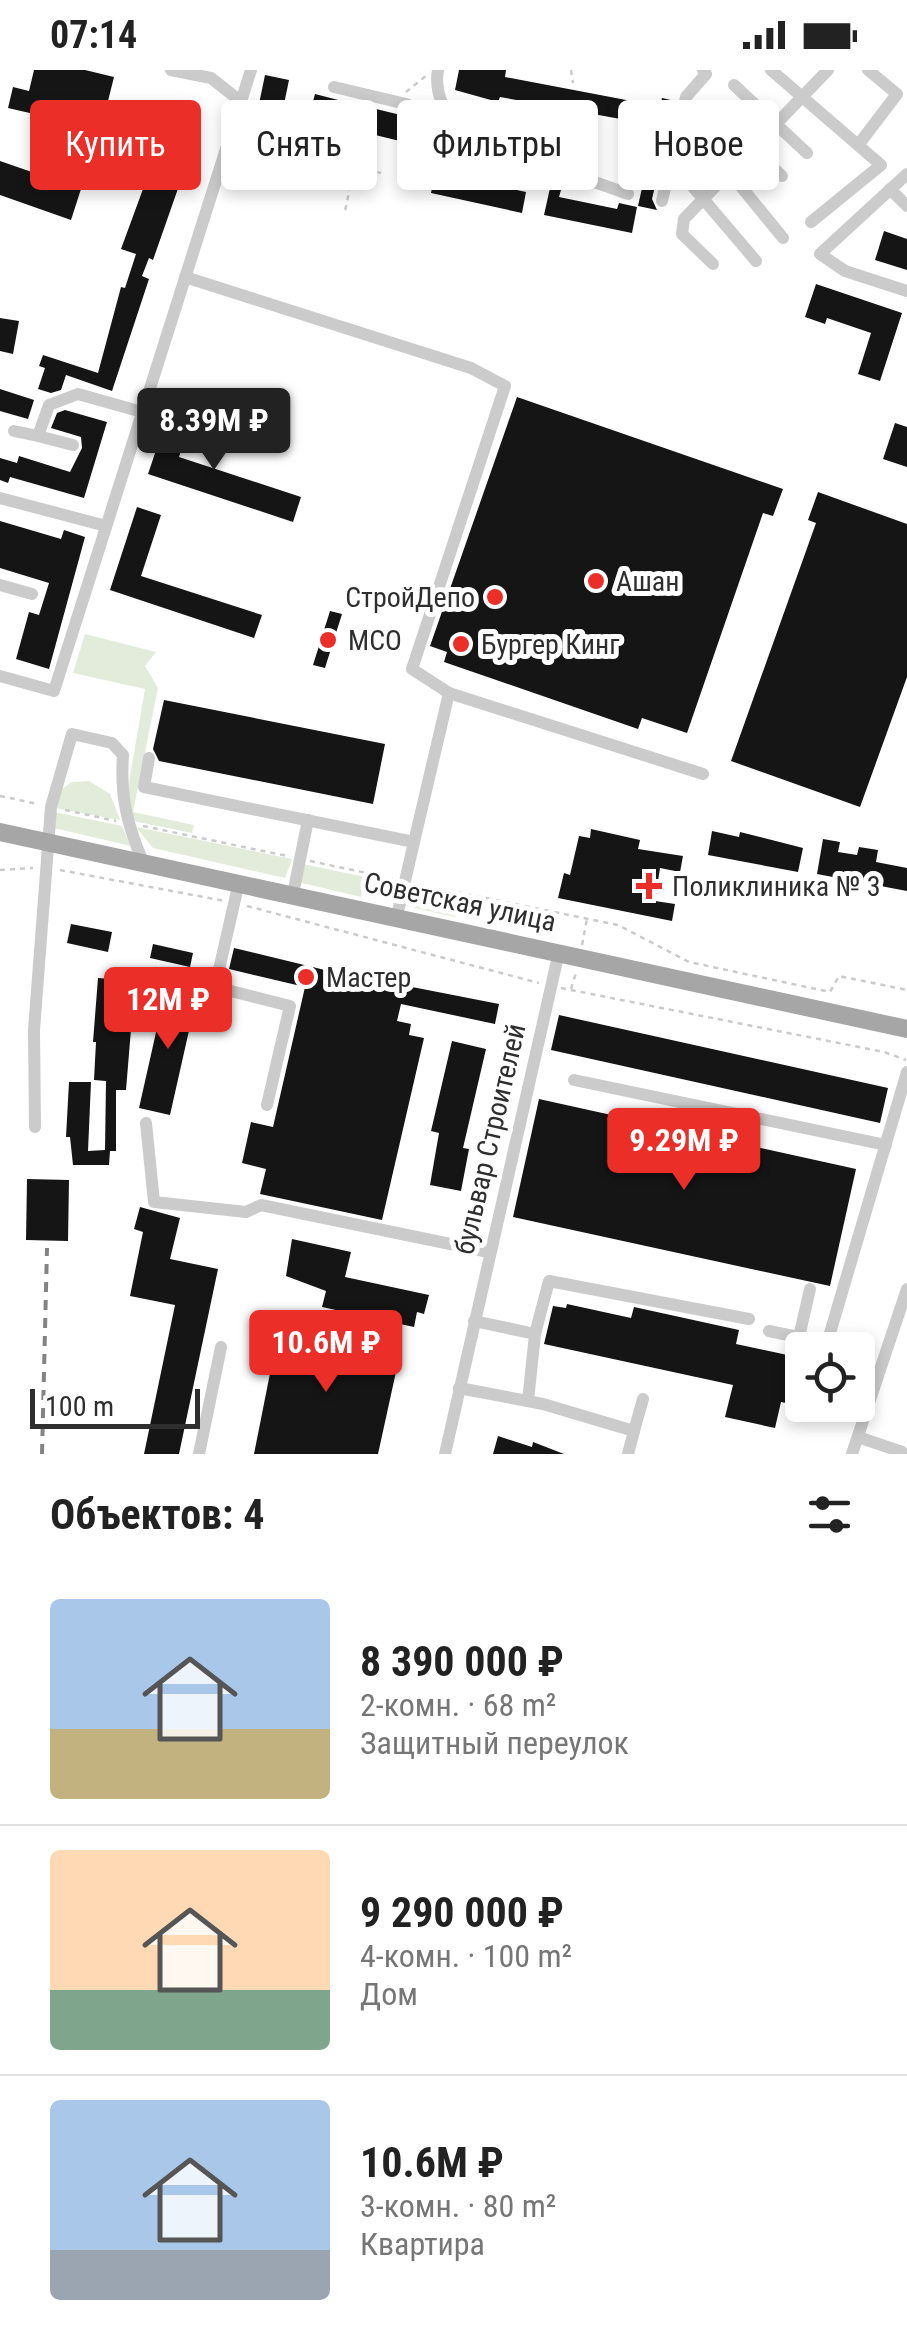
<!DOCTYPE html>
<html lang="ru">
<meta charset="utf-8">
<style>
body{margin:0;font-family:"Roboto Condensed",sans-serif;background:#f6f6f6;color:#222;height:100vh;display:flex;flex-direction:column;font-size:38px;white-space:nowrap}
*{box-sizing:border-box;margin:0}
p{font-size:32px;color:#767676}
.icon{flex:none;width:55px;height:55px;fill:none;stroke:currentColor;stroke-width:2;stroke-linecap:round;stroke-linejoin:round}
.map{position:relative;height:1384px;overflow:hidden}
.side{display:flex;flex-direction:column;background:#fff;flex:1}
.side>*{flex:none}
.top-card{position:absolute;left:30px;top:30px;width:848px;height:90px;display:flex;gap:20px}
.fabs{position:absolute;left:785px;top:1262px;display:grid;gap:20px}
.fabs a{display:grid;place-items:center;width:90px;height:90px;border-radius:10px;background:#fff;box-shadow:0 5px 15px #0003;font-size:50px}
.scale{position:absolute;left:30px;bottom:25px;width:170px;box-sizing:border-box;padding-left:10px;border:5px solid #2e2e2e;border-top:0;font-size:28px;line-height:35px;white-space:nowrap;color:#2e2e2e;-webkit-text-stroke:8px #fff;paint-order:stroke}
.price{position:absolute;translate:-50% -85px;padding:0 22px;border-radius:10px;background:#ec2e29;color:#fff;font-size:32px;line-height:65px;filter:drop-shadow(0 2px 5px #0008)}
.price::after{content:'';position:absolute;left:50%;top:60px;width:30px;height:22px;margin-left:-15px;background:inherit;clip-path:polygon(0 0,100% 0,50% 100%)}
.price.on{background:#222;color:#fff}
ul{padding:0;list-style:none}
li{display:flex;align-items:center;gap:30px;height:250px;padding:0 50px}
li+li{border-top:2px solid #e0e0e0}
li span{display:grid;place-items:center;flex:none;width:280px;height:200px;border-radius:10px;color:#555}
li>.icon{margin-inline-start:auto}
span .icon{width:120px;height:120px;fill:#fffc;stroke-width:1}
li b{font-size:42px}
h2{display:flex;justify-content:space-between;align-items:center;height:120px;padding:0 50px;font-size:42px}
.chip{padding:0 35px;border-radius:10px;background:#fff;box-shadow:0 5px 15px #0003;font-size:35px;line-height:90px}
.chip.on{background:#ec2e29;color:#fff}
.status{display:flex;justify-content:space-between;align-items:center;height:70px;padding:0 50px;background:#fff;direction:ltr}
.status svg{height:28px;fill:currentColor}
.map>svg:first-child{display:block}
</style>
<div class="status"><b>07:14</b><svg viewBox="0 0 49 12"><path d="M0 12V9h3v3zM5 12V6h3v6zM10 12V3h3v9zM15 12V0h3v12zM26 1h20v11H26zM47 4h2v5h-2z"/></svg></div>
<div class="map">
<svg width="907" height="1384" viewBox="0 0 907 1384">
<rect width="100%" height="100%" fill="#fff"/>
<!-- green -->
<g fill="#e3ecdb">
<polygon points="85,564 156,582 145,596 158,618 133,742 194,755 192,763 133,751 128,718 145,619 73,603"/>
<polygon points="89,711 110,724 120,750 55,738 60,720 72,712"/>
<polygon points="54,742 122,756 131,776 54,758"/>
<polygon points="136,757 292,789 285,808 153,778"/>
<polygon points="298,793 365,807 361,827 302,813 297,810"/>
<polygon points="402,815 466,828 455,847 407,836 401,830"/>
</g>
<!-- building -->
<g fill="#151515">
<polygon points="34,0 85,0 114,7 106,39 117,41 112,62 8,38 13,17 29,21"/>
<polygon points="459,0 506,0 505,7 642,33 637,52 500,27 498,32 455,20"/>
<polygon points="265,5 289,10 283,39 259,34"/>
<polygon points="315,24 346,32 340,58 308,50"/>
<polygon points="662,28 675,31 652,129 657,140 638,136"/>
<polygon points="376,39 409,47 404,72 371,64"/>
<polygon points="165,59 195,70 153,190 149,188 142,206 149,209 112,321 66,305 61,320 51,323 38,319 45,298 39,296 43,285 98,303 121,217 125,218 136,184 121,179"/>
<polygon points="0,91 81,119 71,150 0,125"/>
<polygon points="435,102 526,122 522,143 431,123"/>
<polygon points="550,118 561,120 559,127 617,139 619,133 637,137 632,163 544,145"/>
<polygon points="884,161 907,169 907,200 875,190"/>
<polygon points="816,214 902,243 880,311 858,304 871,263 827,248 825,254 805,247"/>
<polygon points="0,248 19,251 13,284 0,281"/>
<polygon points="0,319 34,330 28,349 0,341"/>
<polygon points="517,327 783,419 773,446 763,443 687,663 642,648 638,659 444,592 447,582 430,576"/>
<polygon points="172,333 194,341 179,387 301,427 293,452 148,404"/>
<polygon points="65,340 107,352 84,428 10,407 8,413 0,410 0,388 17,393 19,386 70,402 82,378 81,367 51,358 57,343"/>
<polygon points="895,353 907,357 907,397 883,389"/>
<polygon points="818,422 907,454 907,607 860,737 731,691 816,453 808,450"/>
<polygon points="137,437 161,445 141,506 262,545 254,568 110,520"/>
<polygon points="0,451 61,469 64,460 85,467 49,599 16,589 29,542 39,545 49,513 0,498"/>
<polygon points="330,541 342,544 325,598 313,595"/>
<polygon points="164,630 385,674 373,734 159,691 153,679"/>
<polygon points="591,759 640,770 638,779 683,786 680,802 660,798 655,831 675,834 672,851 558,828 564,803 570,805 579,766 590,768"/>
<polygon points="712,761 739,767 740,762 803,778 798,802 708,785"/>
<polygon points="823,769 840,772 838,782 857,785 859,777 878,780 876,792 907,798 907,821 817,804"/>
<polygon points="71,854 112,862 108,882 67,873"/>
<polygon points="153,874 193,883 190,897 150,888"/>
<polygon points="234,878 407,920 407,916 499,934 495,954 401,934 397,951 411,954 409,965 424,968 382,1150 260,1124 266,1099 242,1093 251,1052 273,1057 305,917 229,899"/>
<polygon points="98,908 135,911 126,1020 116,1020 116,1081 110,1081 109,1095 73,1095 70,1067 66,1067 69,1012 91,1012 88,1081 105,1080 106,1011 94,1010 96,972 93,972"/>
<polygon points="166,918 197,925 170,1045 139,1038"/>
<polygon points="559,945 888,1018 880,1053 551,980"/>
<polygon points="452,971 486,979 463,1078 469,1079 461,1121 430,1115 439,1063 431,1061"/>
<polygon points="539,1029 856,1099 830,1216 513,1147"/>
<polygon points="27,1109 69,1110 68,1171 26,1170"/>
<polygon points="140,1137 180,1148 170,1189 218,1199 179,1384 144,1384 175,1235 130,1226 143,1162 134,1159"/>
<polygon points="292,1169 351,1182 345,1207 429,1225 424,1244 417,1242 414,1257 322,1237 326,1221 286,1206"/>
<polygon points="567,1234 631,1248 634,1237 739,1260 736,1274 792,1286 786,1333 781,1332 775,1358 725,1347 733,1315 544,1274 553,1236 566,1238"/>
<polygon points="280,1253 401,1279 378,1384 254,1384"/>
<polygon points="498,1366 532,1377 533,1372 564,1384 493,1384"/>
</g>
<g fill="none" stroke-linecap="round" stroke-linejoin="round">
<!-- path -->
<g stroke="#cbcbcb" stroke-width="2.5" stroke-dasharray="5 5" stroke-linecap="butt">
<polyline points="571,0 573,13"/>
<polyline points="406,22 427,5"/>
<polyline points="241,73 272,75 381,103"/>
<polyline points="272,75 345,58 368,39"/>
<path d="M345,140C353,115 345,96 357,72L346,59"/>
<polyline points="0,726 38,734"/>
<polyline points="65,740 116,751"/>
<polyline points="143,756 287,786"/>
<polyline points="310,791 395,809"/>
<polyline points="0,800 33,798"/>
<polyline points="60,800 225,831"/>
<polyline points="417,814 618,855 689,892 830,922 839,906 907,920"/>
<polyline points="247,836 539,913"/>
<polyline points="582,875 587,849"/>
<polyline points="561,918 884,982 906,990"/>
<polyline points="571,919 576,903"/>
</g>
<!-- minor -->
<g stroke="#cbcbcb" stroke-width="12">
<polyline points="171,0 211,8 239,30"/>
<path d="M438,0C434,22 445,49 465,61C507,85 581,106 628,124"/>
<polyline points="771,0 881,95 811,152"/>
<polyline points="734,15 807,83"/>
<polyline points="334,17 406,34 460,59"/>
<polyline points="714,41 782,106"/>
<polyline points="697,72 729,102 783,168"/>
<polyline points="859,74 897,24 868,0"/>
<polyline points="682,104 756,191"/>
<polyline points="907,104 820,184 845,201 907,221"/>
<polyline points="890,119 907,136"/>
<polyline points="662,131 686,27 706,4 703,0"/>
<polyline points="713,194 682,164 684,149 828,0"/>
<polyline points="14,361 38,366"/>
<polyline points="73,375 38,366 49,335 78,324 142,342"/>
<polyline points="0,428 106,456"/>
<polyline points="0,515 32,524"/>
<polyline points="0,606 54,621 251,0"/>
<polyline points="449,623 703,704"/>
<polyline points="149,688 144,717 414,772 449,623 412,599 505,316 471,298 185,207"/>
<polyline points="239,812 215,917 290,936 267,1035"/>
<polyline points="293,824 308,750"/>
<polyline points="397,846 414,772"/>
<polyline points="574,1010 886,1075"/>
<polyline points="146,1053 154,1132 246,1142 261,1135 489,1182"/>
<path d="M35,1057L34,960L51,737L72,664L112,673L123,685C120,726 127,754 143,792"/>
<polyline points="474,1251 535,1264 549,1211 749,1249"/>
<polyline points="769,1261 827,1273"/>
<polyline points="799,1267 810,1219"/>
<polyline points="825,1280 907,1002"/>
<polyline points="459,1318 543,1334 634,1361 643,1329"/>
<polyline points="528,1331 535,1264"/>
<polyline points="858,1367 902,1382"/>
<polyline points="199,1384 221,1277"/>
<polyline points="445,1384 559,882"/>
<polyline points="628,1384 634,1361"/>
<polyline points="852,1384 907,1219"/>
</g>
<!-- major -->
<polyline stroke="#a6a6a6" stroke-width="18" points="0,762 907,959"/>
<!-- rail -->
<polyline stroke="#838383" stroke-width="4" stroke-dasharray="10 8" stroke-linecap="butt" points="42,1384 47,1178"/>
</g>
<!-- markers -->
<g fill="#ec2e29" stroke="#fff" stroke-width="4">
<circle cx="596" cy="511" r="10"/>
<circle cx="495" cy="527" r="10"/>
<circle cx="328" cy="570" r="10"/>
<circle cx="461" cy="574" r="10"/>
<path d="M644 801h10v10h10v10h-10v10h-10v-10h-10v-10h10z"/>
<circle cx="306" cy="907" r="10"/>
</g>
<g text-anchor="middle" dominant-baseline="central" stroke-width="10" stroke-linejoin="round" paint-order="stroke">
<!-- poi labels -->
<g font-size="28" fill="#2e2e2e" stroke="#fff" text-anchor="start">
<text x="616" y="511">Ашан</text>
<text x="475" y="527" text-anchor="end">СтройДепо</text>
<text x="348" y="570">МСО</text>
<text x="481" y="574">Бургер Кинг</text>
<text x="672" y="816">Поликлиника № 3</text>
<text x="326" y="907">Мастер</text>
</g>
<!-- street labels -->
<g font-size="28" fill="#2e2e2e" stroke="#fff">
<text transform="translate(460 832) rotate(12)">Советская улица</text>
<text transform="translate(490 1069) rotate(-77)">бульвар Строителей</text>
</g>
</g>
</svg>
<div class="fabs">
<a><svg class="icon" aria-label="locate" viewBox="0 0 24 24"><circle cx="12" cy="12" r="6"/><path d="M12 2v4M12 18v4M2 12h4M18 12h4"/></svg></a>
</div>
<div class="scale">100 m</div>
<b class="price on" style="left:214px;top:403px">8.39M ₽</b>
<b class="price" style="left:168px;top:982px">12M ₽</b>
<b class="price" style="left:684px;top:1123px">9.29M ₽</b>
<b class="price" style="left:326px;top:1325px">10.6M ₽</b>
<div class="top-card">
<a class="chip on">Купить</a>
<a class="chip">Снять</a>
<a class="chip">Фильтры</a>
<a class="chip">Новое</a>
</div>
</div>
<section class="side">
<h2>Объектов: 4<svg class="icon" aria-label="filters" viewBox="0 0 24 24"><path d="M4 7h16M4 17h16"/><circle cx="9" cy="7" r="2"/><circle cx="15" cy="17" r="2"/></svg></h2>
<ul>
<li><span style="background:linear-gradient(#a9c7e8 65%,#c2b280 0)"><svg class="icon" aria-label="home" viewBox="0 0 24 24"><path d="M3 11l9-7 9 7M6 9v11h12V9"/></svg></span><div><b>8 390 000 ₽</b><p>2-комн. · 68 m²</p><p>Защитный переулок</p></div></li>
<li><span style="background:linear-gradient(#ffd9b3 70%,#7fa58c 0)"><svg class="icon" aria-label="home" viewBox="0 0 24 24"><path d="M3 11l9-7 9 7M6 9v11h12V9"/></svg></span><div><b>9 290 000 ₽</b><p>4-комн. · 100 m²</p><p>Дом</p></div></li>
<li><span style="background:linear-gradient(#a9c7e8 75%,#9aa5b1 0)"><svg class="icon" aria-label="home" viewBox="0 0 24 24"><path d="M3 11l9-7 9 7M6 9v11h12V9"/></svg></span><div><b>10.6M ₽</b><p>3-комн. · 80 m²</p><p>Квартира</p></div></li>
</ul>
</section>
